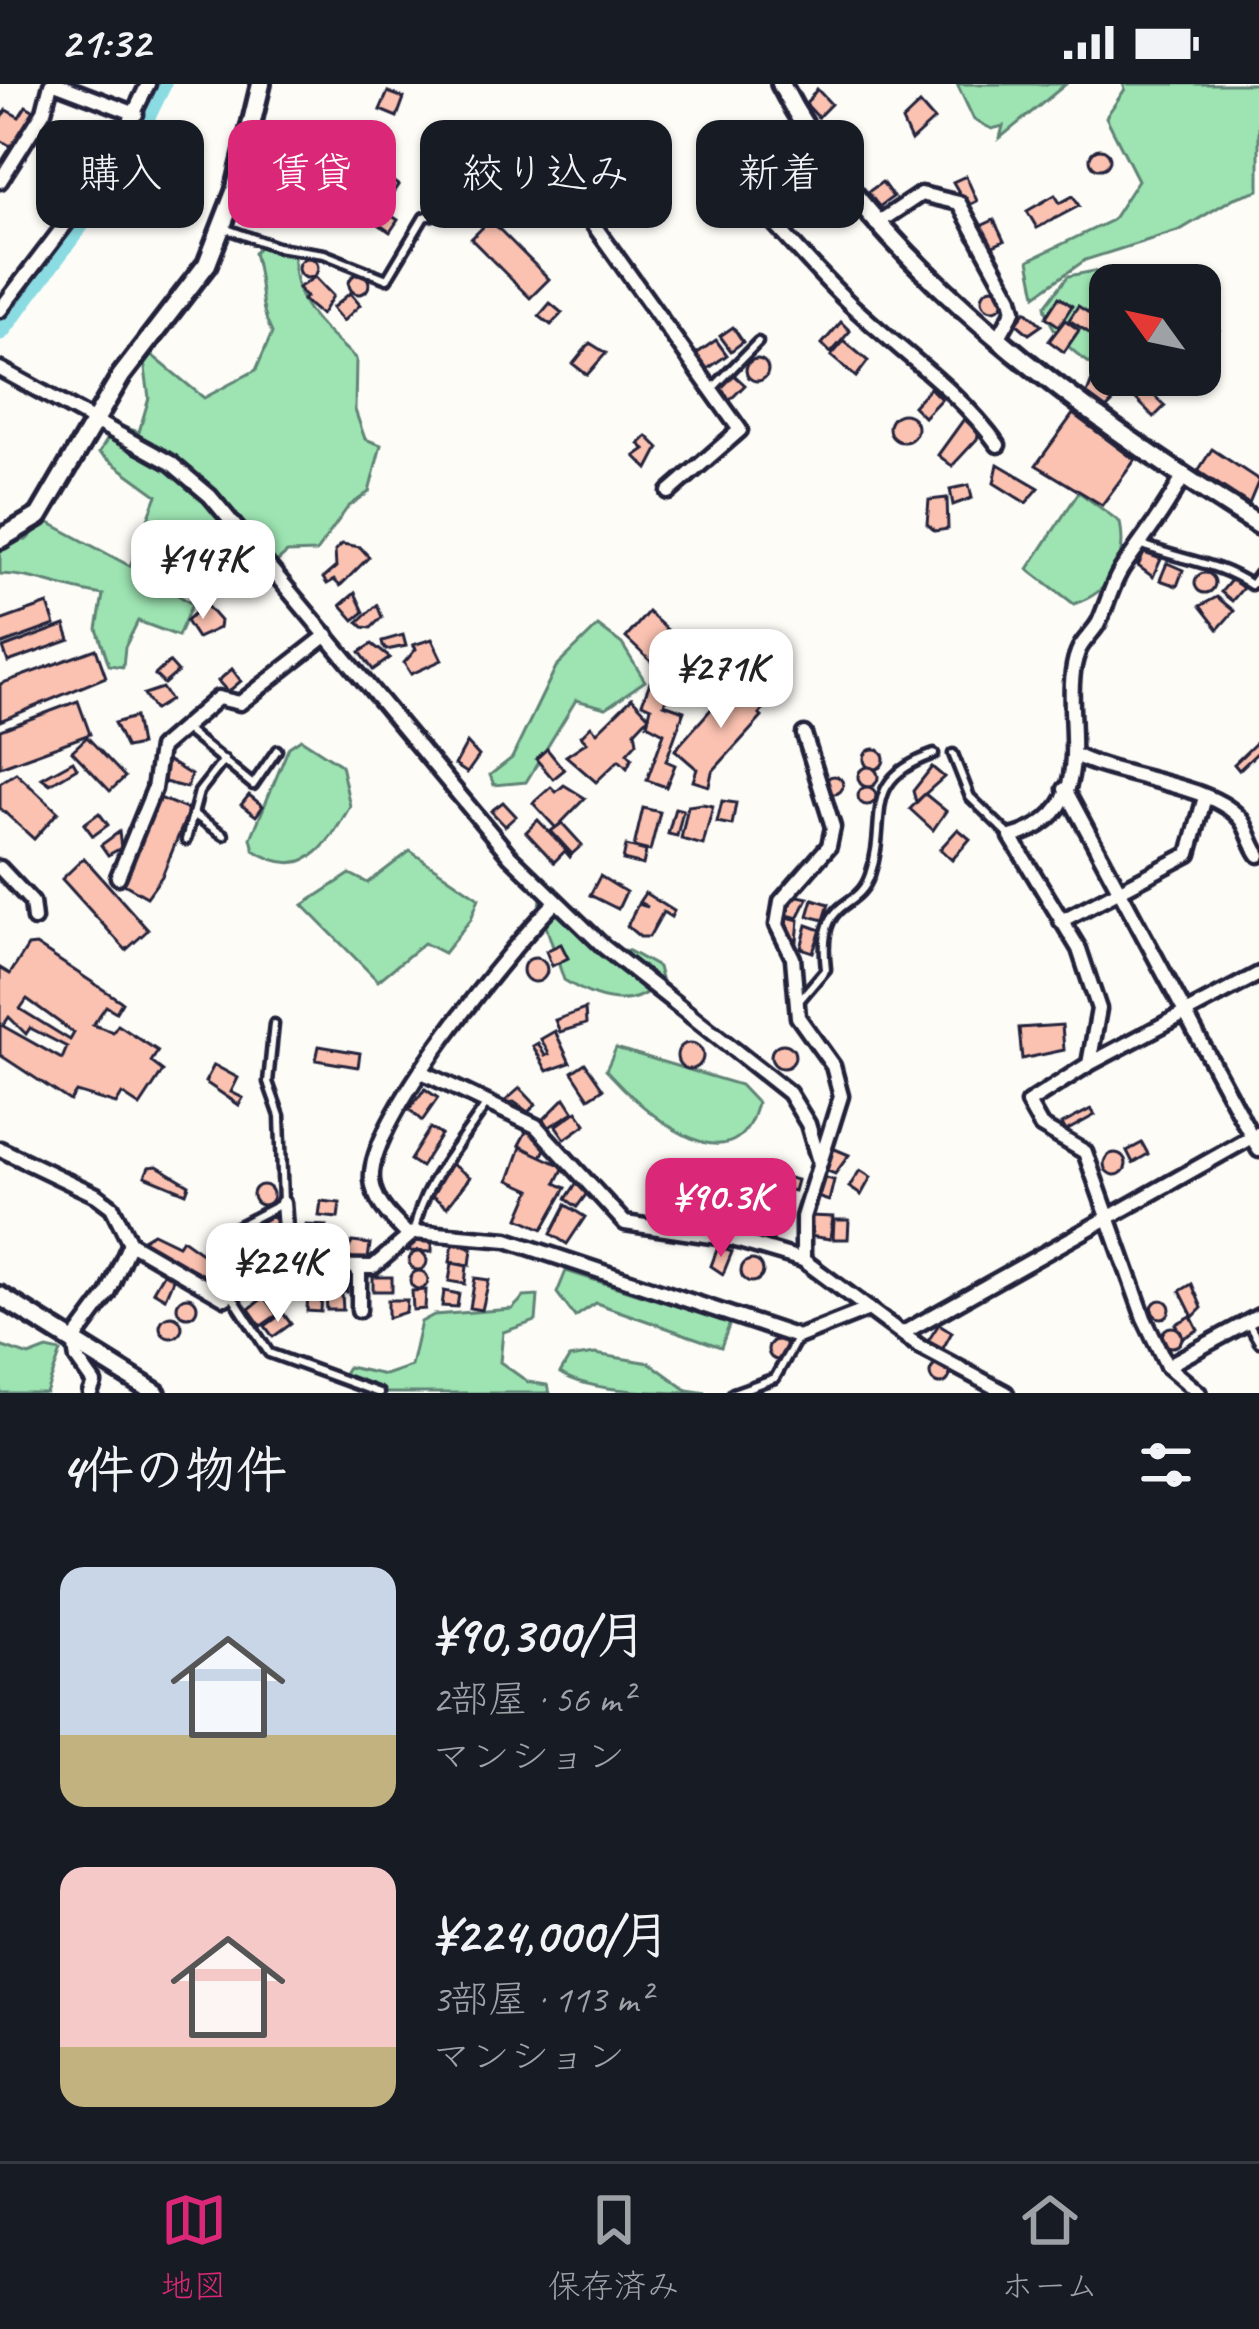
<!DOCTYPE html>
<html lang="ja">
<meta charset="utf-8">
<style>
body{margin:0;font-family:Caveat,"Klee One",sans-serif;background:#20242c;color:#f1f3f6;height:100vh;display:flex;flex-direction:column;font-size:45px;white-space:nowrap}
*{box-sizing:border-box;margin:0}
p{font-size:39px;color:#9ea1a6}
.icon{flex:none;width:66px;height:66px;fill:none;stroke:currentColor;stroke-width:2;stroke-linecap:round;stroke-linejoin:round}
.map{position:relative;height:1309px;overflow:hidden}
.panel{display:flex;flex-direction:column;background:#171b24;flex:1}
.panel>*{flex:none}
.guide{position:absolute;left:36px;top:36px;width:1188px;height:108px;display:flex;gap:24px}
.needle{width:78px;rotate:303deg}
.controls{position:absolute;left:1089px;top:180px;display:grid;gap:24px}
.controls a{display:grid;place-items:center;width:132px;height:132px;border-radius:24px;background:#171b24;box-shadow:0 3px 9px #0004;font-size:60px}
.price{position:absolute;translate:-50% -102px;padding:0 27px;border-radius:24px;background:#fff;color:#222;font-size:39px;line-height:78px;filter:drop-shadow(0 3px 6px #0008)}
.price::after{content:'';position:absolute;left:50%;top:72px;width:36px;height:27px;margin-left:-18px;background:inherit;clip-path:polygon(0 0,100% 0,50% 100%)}
.price.selected{background:#db2777;color:#fff}
ul{padding:0;list-style:none}
li{display:flex;align-items:center;gap:36px;height:300px;padding:0 60px}
li span{display:grid;place-items:center;flex:none;width:336px;height:240px;border-radius:24px;color:#555}
li>.icon{margin-inline-start:auto}
span .icon{width:144px;height:144px;fill:#fffc;stroke-width:1}
li b{font-size:51px}
h2{display:flex;justify-content:space-between;align-items:center;height:144px;padding:0 60px;font-size:51px}
.pill{padding:0 42px;border-radius:24px;background:#171b24;box-shadow:0 3px 9px #0004;font-size:42px;line-height:108px}
.pill.selected{background:#db2777;color:#fff}
.status{display:flex;justify-content:space-between;align-items:center;height:84px;padding:0 60px;background:#171b24;direction:ltr}
.status svg{height:33px;fill:currentColor}
.tabs{display:flex;justify-content:space-around;align-items:center;height:168px;border-top:3px solid #363941;background:#171b24;font-size:33px;color:#9ea1a6}
.tabs a{display:grid;justify-items:center;gap:6px}
.tabs .selected{color:#db2777}
.map>svg:first-child{display:block}
</style>
<div class="status"><b>21:32</b><svg viewBox="0 0 49 12"><path d="M0 12V9h3v3zM5 12V6h3v6zM10 12V3h3v9zM15 12V0h3v12zM26 1h20v11H26zM47 4h2v5h-2z"/></svg></div>
<div class="map">
<svg width="1259" height="1309" viewBox="0 0 1259 1309">
<rect width="100%" height="100%" fill="#fdfcf7"/>
<filter id="ink" filterUnits="userSpaceOnUse"><feTurbulence type="fractalNoise" baseFrequency=".00833" numOctaves="2"/><feDisplacementMap in="SourceGraphic" scale="24" xChannelSelector="R" yChannelSelector="G"/><feConvolveMatrix kernelMatrix="1 2 1 2 8 2 1 2 1" color-interpolation-filters="sRGB"/></filter>
<g filter="url(#ink)">
<!-- green -->
<g fill="#9de4b2" stroke="#608376" stroke-width="3">
<polygon points="957,0 1066,0 1000,54 1003,42 992,45 974,36"/>
<polygon points="1123,0 1259,0 1259,106 1234,114 1180,146 1085,176 1036,211 1029,176 1112,136 1138,96 1106,33 1125,5"/>
<path d="M267,153L294,168C291,222 320,240 356,275L355,326L365,355L381,361L369,408L348,423L316,468L287,469L271,483L232,435L178,511L192,520L178,552L138,537L125,563L123,583L109,581L97,545L103,511C67,506 36,491 0,490V459L26,456L46,437L130,482L157,411L99,369L116,341L139,348L149,314L144,277L153,272L204,314L256,286L272,249C258,222 263,198 254,169Z"/>
<path d="M1094,187L1118,201H1110V291L1116,295C1086,279 1052,257 1045,222L1068,192Z"/>
<path d="M1079,408L1120,438C1128,477 1111,508 1074,520L1028,485Z"/>
<polygon points="598,542 622,560 645,597 606,624 576,616 526,698 494,701 490,691 512,674 556,583"/>
<path d="M301,655L341,681L350,722C326,765 303,798 254,766L251,754L289,663Z"/>
<polygon points="410,767 479,814 471,835 444,869 424,859 378,897 303,821 350,790 368,799"/>
<path d="M542,804L575,832L592,861L629,867L658,883L661,895C635,929 596,916 564,896L540,824Z"/>
<path d="M616,964L740,1001L757,1019C735,1112 640,1024 606,986Z"/>
<polygon points="566,1187 730,1239 721,1263 596,1219 575,1233 557,1209"/>
<polygon points="538,1212 536,1237 503,1248 500,1278 528,1298 547,1301 550,1309 387,1309 343,1291 348,1283 385,1291 411,1282 421,1238 434,1231 512,1225 524,1213"/>
<polygon points="0,1262 29,1272 47,1265 61,1268 46,1309 0,1309"/>
<path d="M595,1270L650,1279L687,1306L707,1309C665,1309 590,1309 560,1289L569,1274Z"/>
</g>
<g fill="none" stroke-linecap="round" stroke-linejoin="round">
<!-- river -->
<polyline stroke="#8adce2" stroke-width="21" points="0,246 119,86 161,0"/>
</g>
<!-- building -->
<g fill="#fbc2b1" stroke="#22223b" stroke-width="3" fill-rule="evenodd">
<polygon points="817,5 831,20 818,33 806,20"/>
<polygon points="388,8 404,14 397,33 380,26"/>
<polygon points="920,20 934,36 911,57 902,37"/>
<polygon points="26,22 38,29 16,65 0,56 0,37 6,26 19,33"/>
<circle cx="1100" cy="75" r="10"/>
<polygon points="383,90 398,101 380,128 365,118"/>
<polygon points="966,92 977,117 967,122 953,98"/>
<polygon points="882,98 893,113 879,123 868,108"/>
<polygon points="1055,111 1060,119 1073,112 1079,122 1037,144 1027,127"/>
<polygon points="386,128 398,136 390,148 374,137"/>
<polygon points="490,136 549,195 530,214 471,155"/>
<polygon points="994,136 1004,157 991,163 981,142"/>
<circle cx="308" cy="184" r="10"/>
<circle cx="359" cy="200" r="10"/>
<polygon points="315,193 333,212 321,231 303,216 306,213 298,204"/>
<circle cx="993" cy="215" r="11"/>
<polygon points="350,209 360,221 343,237 332,224"/>
<polygon points="1059,213 1072,222 1059,242 1046,233"/>
<polygon points="550,219 562,229 551,241 539,232"/>
<polygon points="1200,220 1219,246 1211,252 1200,237"/>
<polygon points="1078,222 1103,238 1094,252 1069,236"/>
<polygon points="1026,227 1042,241 1029,250 1016,239"/>
<polygon points="1065,236 1079,246 1064,268 1049,257"/>
<polygon points="841,238 850,247 831,269 822,260"/>
<polygon points="733,243 743,258 731,267 720,252"/>
<polygon points="716,256 727,271 706,286 696,270"/>
<polygon points="844,257 868,277 856,293 831,272"/>
<polygon points="590,259 606,269 587,291 573,280"/>
<circle cx="757" cy="286" r="11"/>
<polygon points="1110,285 1110,291 1138,291 1145,297 1130,312 1107,288"/>
<polygon points="733,290 745,301 728,318 721,303"/>
<polygon points="1091,299 1113,318 1104,327 1086,312"/>
<polygon points="1145,303 1165,322 1154,333 1135,314"/>
<polygon points="930,304 941,315 924,333 913,322"/>
<polygon points="1073,330 1135,376 1102,421 1036,381"/>
<circle cx="903" cy="344" r="14"/>
<polygon points="964,335 979,348 977,355 952,382 938,371"/>
<polygon points="647,352 659,364 648,385 635,372 645,365 639,360"/>
<polygon points="1212,365 1259,396 1249,420 1198,387"/>
<polygon points="998,380 1039,404 1026,419 994,399"/>
<polygon points="969,401 972,414 953,421 950,405"/>
<polygon points="947,414 948,445 935,447 927,440 929,416"/>
<polygon points="342,460 360,463 369,473 340,502 334,496 327,500 323,494 336,483 335,467"/>
<polygon points="1144,469 1161,475 1153,493 1138,482"/>
<polygon points="1167,479 1183,486 1177,502 1160,496"/>
<circle cx="1205" cy="499" r="10"/>
<polygon points="1232,495 1243,504 1232,517 1221,508"/>
<polygon points="355,509 364,528 354,536 341,521"/>
<polygon points="1217,513 1234,527 1218,545 1200,522"/>
<polygon points="48,520 55,541 0,561 0,537"/>
<polygon points="205,520 220,537 219,544 197,554 186,537"/>
<polygon points="377,521 382,533 371,544 363,543 358,538"/>
<polygon points="648,528 686,563 662,588 626,554"/>
<polygon points="65,541 70,556 8,578 3,564"/>
<polygon points="403,551 406,562 386,566 383,562 382,557"/>
<polygon points="432,555 442,576 411,590 404,579 416,565 413,561"/>
<polygon points="372,560 390,574 373,586 360,568"/>
<polygon points="96,565 106,593 0,637 0,600"/>
<polygon points="169,578 178,588 164,600 155,591"/>
<polygon points="232,585 241,597 228,608 218,597"/>
<polygon points="651,596 667,613 664,620 684,627 666,677 675,681 666,703 647,696 664,649 647,640 651,623 642,619"/>
<polygon points="735,598 742,598 767,621 759,630 762,633 712,688 709,702 693,697 697,685 675,666"/>
<polygon points="162,604 170,616 154,626 144,610"/>
<polygon points="632,614 649,632 635,647 637,658 627,669 632,674 627,684 619,676 596,698 566,672 587,658 581,652 591,642 597,648"/>
<polygon points="78,617 90,650 0,683 0,646"/>
<polygon points="135,633 140,661 126,664 114,639"/>
<polygon points="87,653 125,693 110,707 72,667"/>
<polygon points="1259,656 1259,667 1239,686 1234,680"/>
<polygon points="467,659 479,672 467,689 455,681"/>
<polygon points="547,665 564,686 553,695 536,675"/>
<circle cx="874" cy="675" r="10"/>
<polygon points="162,673 191,691 187,704 161,697"/>
<polygon points="73,677 77,684 50,700 42,694"/>
<polygon points="932,683 944,693 916,718 913,707"/>
<circle cx="868" cy="693" r="10"/>
<polygon points="16,689 58,728 34,755 0,724 0,699"/>
<circle cx="834" cy="701" r="9"/>
<polygon points="564,701 585,714 556,744 533,719 551,703 556,708"/>
<circle cx="867" cy="712" r="9"/>
<polygon points="925,710 946,727 933,746 910,725"/>
<polygon points="249,711 263,722 256,732 241,721"/>
<polygon points="157,713 189,726 162,792 147,813 124,800"/>
<polygon points="722,717 736,719 732,741 717,738"/>
<polygon points="503,718 516,732 505,742 491,727"/>
<polygon points="702,720 713,722 703,761 681,755 688,722"/>
<polygon points="643,724 660,728 650,767 634,763"/>
<polygon points="675,724 683,726 677,752 668,750"/>
<polygon points="99,729 108,741 93,752 84,740"/>
<polygon points="538,736 571,771 570,773 565,767 554,778 526,748"/>
<polygon points="562,739 582,761 572,770 551,747"/>
<polygon points="958,745 970,755 952,776 940,765"/>
<polygon points="119,748 121,764 108,771 101,761"/>
<polygon points="626,762 646,767 643,781 623,776"/>
<polygon points="84,774 148,846 126,866 62,795"/>
<polygon points="600,792 626,808 618,825 590,811"/>
<polygon points="645,809 674,827 671,833 663,828 649,853 640,853 627,842 638,820 648,823 639,818"/>
<polygon points="798,812 808,814 798,834 780,829 784,815"/>
<polygon points="813,815 829,820 824,836 808,832"/>
<polygon points="787,833 799,836 797,857 783,847"/>
<polygon points="807,841 821,846 813,868 801,864"/>
<polygon points="561,860 568,874 552,882 546,867"/>
<path d="M36,861L122,918L116,928L106,922L93,941L113,948L118,941L158,967L151,978L163,987L140,1022L122,1010L116,1020L76,1008L70,1017L0,971V884L10,890L28,862ZM27,915L74,949L70,956L20,925ZM9,933L26,950L30,944L67,963L62,975L3,942Z"/>
<circle cx="535" cy="886" r="12"/>
<polygon points="585,925 586,940 560,948 555,936"/>
<polygon points="1062,941 1064,966 1022,975 1019,944"/>
<polygon points="555,947 570,979 547,987 533,962 538,959 545,972 549,970 541,955"/>
<circle cx="690" cy="972" r="13"/>
<circle cx="783" cy="972" r="12"/>
<polygon points="319,962 360,969 358,983 316,976"/>
<polygon points="585,979 603,1005 589,1014 572,988"/>
<polygon points="214,981 238,994 231,1008 243,1014 239,1021 205,998"/>
<polygon points="520,1004 536,1021 528,1028 514,1018 503,1019"/>
<polygon points="425,1005 438,1014 422,1037 409,1025"/>
<polygon points="565,1014 574,1028 549,1043 544,1035"/>
<polygon points="1091,1025 1095,1031 1066,1047 1062,1040"/>
<polygon points="577,1027 586,1040 565,1055 556,1042"/>
<polygon points="430,1044 441,1051 421,1083 410,1076"/>
<polygon points="527,1046 549,1057 541,1073 519,1061"/>
<polygon points="1142,1059 1148,1070 1133,1079 1127,1067"/>
<polygon points="521,1063 564,1083 556,1099 566,1104 543,1145 519,1134 531,1106 509,1096"/>
<polygon points="830,1063 849,1071 835,1090 822,1085"/>
<circle cx="1115" cy="1080" r="11"/>
<polygon points="451,1080 470,1093 447,1123 432,1112"/>
<polygon points="157,1082 189,1101 186,1109 145,1092 149,1083"/>
<polygon points="860,1086 871,1093 861,1111 849,1103"/>
<polygon points="777,1091 797,1096 794,1107 770,1101"/>
<polygon points="819,1092 834,1096 829,1117 814,1112"/>
<polygon points="733,1097 744,1108 718,1137 707,1126"/>
<polygon points="576,1100 588,1108 577,1123 566,1115"/>
<circle cx="263" cy="1111" r="10"/>
<polygon points="321,1117 340,1119 338,1134 319,1132"/>
<polygon points="566,1121 585,1133 567,1160 551,1150"/>
<polygon points="745,1125 757,1129 752,1151 733,1148"/>
<polygon points="272,1132 279,1143 266,1154 258,1140"/>
<polygon points="762,1132 779,1138 772,1159 755,1153"/>
<polygon points="809,1132 833,1133 830,1155 809,1152"/>
<polygon points="834,1136 849,1136 848,1155 833,1155"/>
<polygon points="306,1141 327,1142 322,1164 344,1164 342,1176 317,1173 318,1166 304,1160"/>
<polygon points="258,1146 266,1159 250,1168 243,1154"/>
<polygon points="153,1149 178,1161 182,1155 237,1194 230,1204 138,1158"/>
<polygon points="415,1153 432,1153 432,1168 409,1167"/>
<polygon points="352,1158 370,1160 368,1176 345,1173"/>
<polygon points="453,1158 472,1165 470,1181 450,1178"/>
<polygon points="718,1163 732,1168 723,1190 711,1182"/>
<circle cx="418" cy="1177" r="9"/>
<polygon points="232,1170 243,1182 237,1191 221,1179"/>
<circle cx="752" cy="1187" r="11"/>
<polygon points="452,1179 467,1182 465,1200 449,1197"/>
<circle cx="419" cy="1196" r="9"/>
<polygon points="164,1188 174,1193 165,1214 153,1207"/>
<polygon points="330,1193 347,1193 347,1208 328,1208"/>
<rect x="373" y="1193" width="19" height="14"/>
<polygon points="475,1194 489,1196 482,1226 470,1224"/>
<polygon points="1192,1200 1202,1224 1193,1233 1180,1207"/>
<polygon points="308,1206 322,1206 321,1228 307,1227"/>
<polygon points="426,1206 425,1225 413,1226 412,1207"/>
<polygon points="444,1207 459,1210 457,1223 442,1222"/>
<polygon points="326,1210 342,1210 343,1226 327,1226"/>
<polygon points="264,1213 277,1231 261,1242 249,1225"/>
<circle cx="187" cy="1223" r="10"/>
<circle cx="1161" cy="1225" r="9"/>
<polygon points="388,1216 407,1216 406,1228 388,1234"/>
<polygon points="283,1229 291,1240 273,1253 265,1242"/>
<polygon points="1191,1232 1198,1246 1183,1254 1176,1240"/>
<circle cx="171" cy="1243" r="11"/>
<polygon points="939,1240 952,1248 942,1266 928,1257"/>
<circle cx="1172" cy="1253" r="10"/>
<circle cx="778" cy="1266" r="10"/>
<circle cx="940" cy="1290" r="10"/>
</g>
<g fill="none" stroke-linecap="round" stroke-linejoin="round">
<defs>
<g id="lane">
<polyline points="224,144 277,163 324,170 387,195 424,133 566,102"/>
<polyline points="714,303 758,258"/>
<path d="M1143,461C1179,476 1218,478 1251,501L1259,490"/>
<polyline points="186,646 253,701 277,666"/>
<polyline points="953,670 970,713 1011,753"/>
<polyline points="193,730 224,751"/>
<polyline points="186,756 199,708 224,676"/>
<path d="M798,918L826,885C817,810 857,830 870,791C890,733 858,697 934,670"/>
<path d="M414,1148C422,1098 460,1062 487,1019"/>
<polyline points="256,1192 233,1145 283,1119 280,1032 268,998 274,940"/>
<polyline points="232,1212 269,1269 379,1309"/>
<polyline points="1249,1241 1259,1258"/>
<polyline points="733,1309 775,1294 798,1253"/>
</g>
<g id="street">
<polyline points="57,0 136,30"/>
<path d="M718,83C766,125 802,174 848,218C898,266 957,304 998,361"/>
<polyline points="0,97 44,27 51,0"/>
<polyline points="566,102 740,346 669,408"/>
<polyline points="876,140 921,110 959,119 1011,214 1014,226 1000,251"/>
<polyline points="0,226 106,87 148,0"/>
<polyline points="0,285 171,379 210,412 510,772 604,863 789,1009 808,1040 818,1074"/>
<path d="M1183,393C1166,425 1146,451 1126,479C1113,495 1108,519 1099,538C1093,549 1082,557 1078,568C1055,625 1110,727 1011,753L1079,865L1099,925L1089,980L1028,1019L1041,1042L1085,1068L1144,1234L1167,1282L1199,1309"/>
<path d="M1075,671C1117,694 1216,700 1242,737C1249,747 1251,760 1259,771"/>
<polyline points="1065,705 1259,1066"/>
<polyline points="0,784 32,818 34,835"/>
<polyline points="118,793 154,705 160,664 218,614 240,619 327,551"/>
<polyline points="1061,837 1189,770 1205,713"/>
<polyline points="1089,980 1259,890"/>
<polyline points="424,989 536,1042 625,1139 732,1155 803,1176 920,1263 1006,1309"/>
<polyline points="0,1065 96,1111 112,1123 130,1159 225,1214 256,1192 288,1182 373,1183 414,1148 507,1156 798,1253 869,1225"/>
<polyline points="283,1119 288,1182"/>
<path d="M406,1149C392,1134 374,1119 372,1096C366,1039 513,860 556,818"/>
<polyline points="803,1176 803,1133 841,1012 833,982 798,933 793,874 777,841 781,817 829,762 833,743 804,650"/>
<polyline points="359,1187 359,1226"/>
<polyline points="903,1249 1257,1050"/>
<polyline points="1167,1282 1259,1232"/>
<polyline points="90,1309 94,1299 77,1275 74,1256 108,1210 130,1159"/>
</g>
<g id="secondary">
<path d="M781,0C872,180 1091,336 1259,441"/>
<polyline points="0,455 39,432 121,292 207,180 235,108 261,0"/>
<polyline points="0,1212 156,1309"/>
</g>
</defs>
<!-- lane casing -->
<use href="#lane" stroke="#22223b" stroke-width="15"/>
<!-- street casing -->
<use href="#street" stroke="#22223b" stroke-width="21"/>
<!-- secondary casing -->
<use href="#secondary" stroke="#22223b" stroke-width="26"/>
<!-- lane -->
<use href="#lane" stroke="#fdfcf7" stroke-width="6"/>
<!-- street -->
<use href="#street" stroke="#fdfcf7" stroke-width="12"/>
<!-- secondary -->
<use href="#secondary" stroke="#fdfcf7" stroke-width="16"/>
</g>
</g>
</svg>
<div class="controls">
<a><svg class="needle" viewBox="-14 -14 28 28"><path d="M0-13l5 13h-10z" fill="#e53935"/><path d="M0 13l5-13h-10z" fill="#9ea1a6"/></svg></a>
</div>
<b class="price" style="left:203px;top:538px">¥147K</b>
<b class="price" style="left:721px;top:647px">¥271K</b>
<b class="price selected" style="left:721px;top:1176px">¥90.3K</b>
<b class="price" style="left:278px;top:1241px">¥224K</b>
<div class="guide">
<a class="pill">購入</a>
<a class="pill selected">賃貸</a>
<a class="pill">絞り込み</a>
<a class="pill">新着</a>
</div>
</div>
<section class="panel">
<h2>4件の物件<svg class="icon" aria-label="filters" viewBox="0 0 24 24"><path d="M4 7h16M4 17h16"/><circle cx="9" cy="7" r="2"/><circle cx="15" cy="17" r="2"/></svg></h2>
<ul>
<li><span style="background:linear-gradient(#c9d6e8 70%,#c2b280 0)"><svg class="icon" aria-label="home" viewBox="0 0 24 24"><path d="M3 11l9-7 9 7M6 9v11h12V9"/></svg></span><div><b>¥90,300/月</b><p>2部屋 · 56 m²</p><p>マンション</p></div></li>
<li><span style="background:linear-gradient(#f6c9c9 75%,#c2b280 0)"><svg class="icon" aria-label="home" viewBox="0 0 24 24"><path d="M3 11l9-7 9 7M6 9v11h12V9"/></svg></span><div><b>¥224,000/月</b><p>3部屋 · 113 m²</p><p>マンション</p></div></li>
</ul>
</section>
<nav class="tabs">
<a class="selected"><svg class="icon" aria-label="map" viewBox="0 0 24 24"><path d="M3 6l6-2 6 2 6-2v14l-6 2-6-2-6 2zM9 4v14M15 6v14"/></svg>地図</a>
<a><svg class="icon" aria-label="saved" viewBox="0 0 24 24"><path d="M7 4h10v16l-5-4-5 4z"/></svg>保存済み</a>
<a><svg class="icon" aria-label="home" viewBox="0 0 24 24"><path d="M3 11l9-7 9 7M6 9v11h12V9"/></svg>ホーム</a>
</nav>
